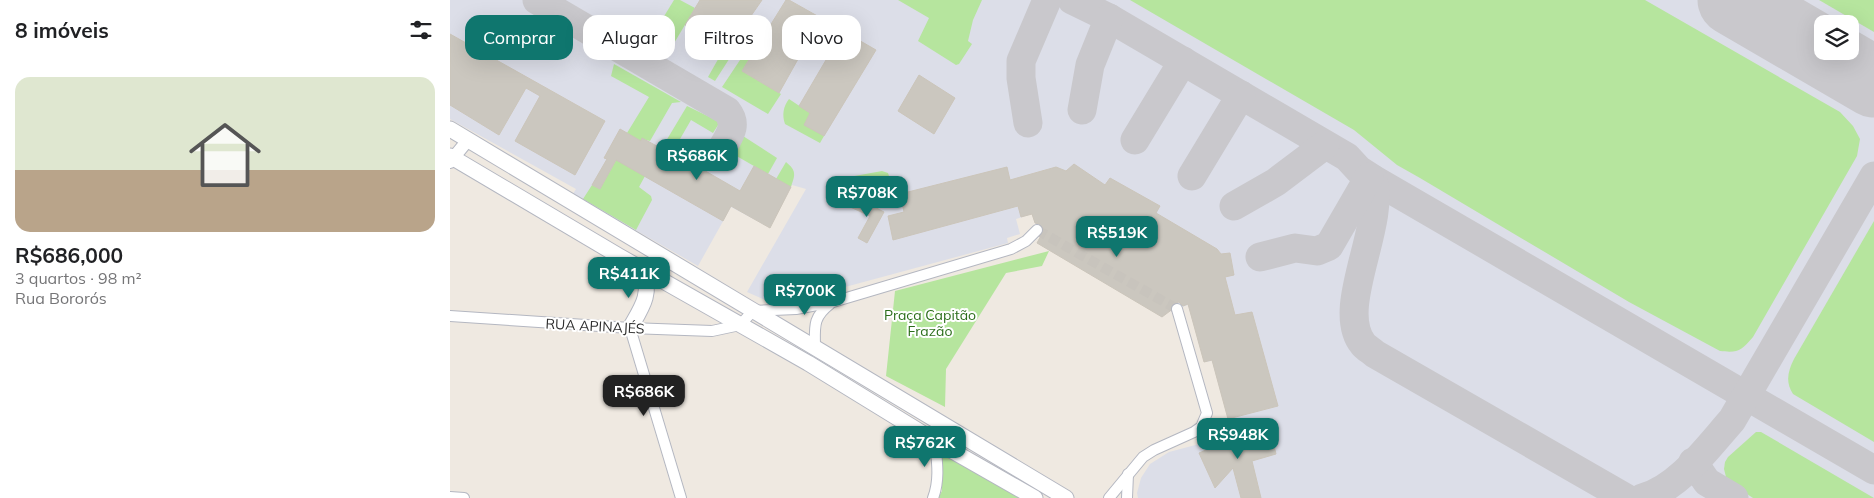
<!DOCTYPE html>
<html lang="pt">
<meta charset="utf-8">
<style>
body{margin:0;font-family:Mulish,sans-serif;background:#f2f2f2;color:#202124;height:100vh;display:flex;flex-direction:column;font-size:19px;white-space:nowrap}
*{box-sizing:border-box;margin:0}
p{font-size:16px;color:#757577}
.icon{flex:none;width:28px;height:28px;fill:none;stroke:currentColor;stroke-width:2;stroke-linecap:round;stroke-linejoin:round}
.map{position:relative;flex:1;overflow:hidden}
.drawer{display:flex;flex-direction:column;background:#fff;width:450px}
.drawer>*{flex:none}
.banner{position:absolute;left:15px;top:15px;width:475px;height:45px;display:flex;gap:10px}
.tools{position:absolute;left:1364px;top:15px;display:grid;gap:10px}
.tools a{display:grid;place-items:center;width:45px;height:45px;border-radius:10px;background:#fff;box-shadow:0 5px 20px #0002;font-size:25px}
.price{position:absolute;translate:-50% -42px;padding:0 11px;border-radius:10px;background:#0f766e;color:#fff;font-size:16px;line-height:32px;filter:drop-shadow(0 1px 2px #0008)}
.price::after{content:'';position:absolute;left:50%;top:30px;width:15px;height:11px;margin-left:-8px;background:inherit;clip-path:polygon(0 0,100% 0,50% 100%)}
.price.on{background:#222;color:#fff}
ul{padding:0;list-style:none}
li{display:grid;align-content:center;gap:10px;height:265px;padding:0 15px}
li+li{border-top:1px solid #e0e0e0}
li span{display:grid;place-items:center;height:155px;border-radius:15px;color:#555}
li>.icon{margin-inline-start:auto}
span .icon{width:90px;height:90px;fill:#fffc;stroke-width:1}
li b{font-size:21px}
h2{display:flex;justify-content:space-between;align-items:center;height:60px;padding:0 15px;font-size:21px}
.tag{padding:0 18px;border-radius:15px;background:#fff;box-shadow:0 5px 20px #0002;font-size:18px;line-height:45px}
.tag.on{background:#0f766e;color:#fff}
main{display:flex;flex:1;min-height:0}
.map>svg:first-child{display:block}
</style>
<main>
<section class="drawer">
<h2>8 imóveis<svg class="icon" aria-label="filters" viewBox="0 0 24 24"><path d="M4 7h16M4 17h16"/><circle cx="9" cy="7" r="2"/><circle cx="15" cy="17" r="2"/></svg></h2>
<ul>
<li><span style="background:linear-gradient(#dfe7d0 60%,#b9a48a 0)"><svg class="icon" aria-label="home" viewBox="0 0 24 24"><path d="M3 11l9-7 9 7M6 9v11h12V9"/></svg></span><div><b>R$686,000</b><p>3 quartos · 98 m²</p><p>Rua Bororós</p></div></li>
</ul>
</section>
<div class="map">
<svg width="1424" height="498" viewBox="0 0 1424 498">
<rect width="100%" height="100%" fill="#efe9e1"/>
<!-- airport -->
<path fill="#dcdee8" fill-rule="evenodd" d="M0,0H1424V498H688L687,493L691,478L700,464L719,452L753,443L779,433L778,419L762,361L754,362L738,305L718,312L712,317L587,243L590,237L582,214L566,219L570,234L557,238L558,243L347,300L320,302L297,292L356,189L342,185L320,228L281,207L248,266L123,194L126,189L0,119ZM1372,24H1400V51H1372Z"/>
<!-- green -->
<g fill="#b6e59e">
<polygon points="224,0 230,0 245,8 217,55 197,44"/>
<polygon points="448,0 532,0 523,20 518,41 522,44 509,64 506,65 468,41 479,18"/>
<path d="M680,0H1195L1390,112L1403,126L1410,139L1407,156L1303,337C1291,351 1288,353 1270,351L1179,302L970,178L947,165L904,130Z"/>
<polygon points="1369,0 1424,0 1424,32"/>
<polygon points="287,36 292,39 265,81 258,77 275,47 278,49"/>
<polygon points="298,48 304,51 292,71 331,94 318,114 272,87"/>
<polygon points="164,64 231,102 222,103 200,141 192,139 177,166 195,176 189,187 201,196 202,200 186,230 133,199 142,185 150,189 180,135 177,133 199,97 161,76"/>
<path d="M339,99L360,113L355,125L374,136L370,143L335,124C332,115 333,107 339,99Z"/>
<polygon points="237,106 270,122 263,133 241,120 226,146 216,141"/>
<polygon points="293,136 327,158 318,174 283,154"/>
<path d="M336,162C347,171 345,175 341,187L326,179Z"/>
<polygon points="432,171 438,173 441,182 428,209 404,197 398,206 380,196 388,179"/>
<path d="M1424,221V442L1343,394C1335,382 1338,371 1344,359Z"/>
<polygon points="599,251 592,266 556,273 496,369 495,407 436,376 445,291"/>
<polygon points="1306,432 1311,432 1424,498 1303,498 1282,484 1276,477 1274,469 1275,462 1278,457"/>
<polygon points="490,452 569,498 488,498 492,491"/>
</g>
<g fill="none" stroke-linecap="round" stroke-linejoin="round">
<!-- taxiway -->
<g stroke="#c9c8cc" stroke-width="29">
<path d="M87,0L277,111C289,126 278,137 270,152"/>
<polyline points="622,0 659,18 897,157 909,170 923,179 1424,470"/>
<polyline points="1392,63 1415,82 1424,92"/>
<polyline points="632,110 640,65 659,18"/>
<polyline points="578,123 571,78 571,61 597,0"/>
<polyline points="685,140 733,61"/>
<polyline points="742,176 791,95"/>
<path d="M923,179C936,226 884,308 913,344C916,348 922,351 925,354L1176,498"/>
<polyline points="784,206 826,182 875,145"/>
<polyline points="810,257 845,248 867,251 879,246 919,177"/>
<polyline points="1243,462 1257,482 1284,498"/>
<path d="M1192,498C1228,489 1258,447 1282,420L1424,176"/>
</g>
<!-- runway -->
<polyline stroke="#c9c8cc" stroke-width="71" points="1283,0 1424,82"/>
</g>
<!-- building -->
<g fill="#cbc7bf" stroke="#cbc5ba">
<polygon points="250,0 312,0 278,49 235,25"/>
<polygon points="336,0 339,0 371,18 329,93 292,71"/>
<polygon points="393,31 426,50 374,136 354,125 360,113 349,106"/>
<polygon points="0,34 155,121 125,175 65,141 90,96 76,88 49,135 0,105"/>
<polygon points="469,75 505,98 484,134 448,111"/>
<polygon points="170,129 191,141 192,138 238,163 238,161 290,191 304,166 341,187 320,228 281,206 273,221 166,160 150,189 142,185 157,159 154,158"/>
<polygon points="624,164 655,185 660,178 710,206 706,213 767,249 771,254 780,253 784,275 775,277 785,315 802,312 828,406 778,419 762,360 754,362 738,304 733,306 729,302 725,303 720,307 720,311 712,317 587,243 593,232 593,228 589,224 585,223 582,214 571,217 568,206 443,240 438,216 454,212 450,194 557,167 560,180 606,167 616,171"/>
<polygon points="404,197 434,212 417,243 408,238 420,216 398,206"/>
<polygon points="820,429 826,454 802,461 811,498 791,498 783,468 765,488 749,453 756,450 753,443 769,437 771,442"/>
</g>
<g fill="none" stroke-linecap="round" stroke-linejoin="round">
<!-- minor-tunnel -->
<polyline stroke="#c8c4bd" stroke-width="10" stroke-dasharray="10 5" stroke-linecap="butt" points="587,230 727,309"/>
<defs>
<g id="minor">
<polyline points="0,316 180,328 262,331 290,325 303,311 346,309 383,302 561,249 576,241 587,230"/>
<polyline points="180,328 231,498"/>
<path d="M365,349C365,327 362,318 380,304"/>
<polyline points="0,497 14,498"/>
<path d="M483,498C490,480 487,461 485,441"/>
<polyline points="659,498 693,457 704,450 744,432 751,427 757,413 727,309"/>
<polyline points="677,498 678,474"/>
</g>
<polyline id="tertiary" points="0,162 18,140"/>
<g id="secondary">
<polyline points="0,129 616,498"/>
<polyline points="0,156 169,256 358,363 485,441 585,498"/>
<path d="M180,328C192,307 202,294 193,270"/>
</g>
</defs>
<!-- minor casing -->
<use href="#minor" stroke="#b4b7c1" stroke-width="12"/>
<!-- tertiary casing -->
<use href="#tertiary" stroke="#b4b7c1" stroke-width="14"/>
<!-- secondary casing -->
<use href="#secondary" stroke="#b4b7c1" stroke-width="17"/>
<!-- minor -->
<use href="#minor" stroke="#fff" stroke-width="10"/>
<!-- tertiary -->
<use href="#tertiary" stroke="#fff" stroke-width="12"/>
<!-- secondary -->
<use href="#secondary" stroke="#fff" stroke-width="15"/>
</g>
<g text-anchor="middle" dominant-baseline="central" stroke-width="4" stroke-linejoin="round" paint-order="stroke">
<!-- park labels -->
<g font-size="14" fill="#2c6e1b" stroke="#fff">
<text x="480" y="315">Praça Capitão<tspan x="480" dy="16">Frazão</tspan></text>
</g>
<!-- street labels -->
<g font-size="14" fill="#2e2e2e" stroke="#fff">
<text transform="translate(145 326) rotate(3)">RUA APINAJÉS</text>
</g>
</g>
</svg>
<div class="tools">
<a><svg class="icon" aria-label="layers" viewBox="0 0 24 24"><path d="M12 4l9 5-9 5-9-5zM3 14l9 5 9-5"/></svg></a>
</div>
<b class="price" style="left:247px;top:181px">R$686K</b>
<b class="price" style="left:417px;top:218px">R$708K</b>
<b class="price" style="left:667px;top:258px">R$519K</b>
<b class="price" style="left:179px;top:299px">R$411K</b>
<b class="price" style="left:355px;top:316px">R$700K</b>
<b class="price on" style="left:194px;top:417px">R$686K</b>
<b class="price" style="left:788px;top:460px">R$948K</b>
<b class="price" style="left:475px;top:468px">R$762K</b>
<div class="banner">
<a class="tag on">Comprar</a>
<a class="tag">Alugar</a>
<a class="tag">Filtros</a>
<a class="tag">Novo</a>
</div>
</div>
</main>
